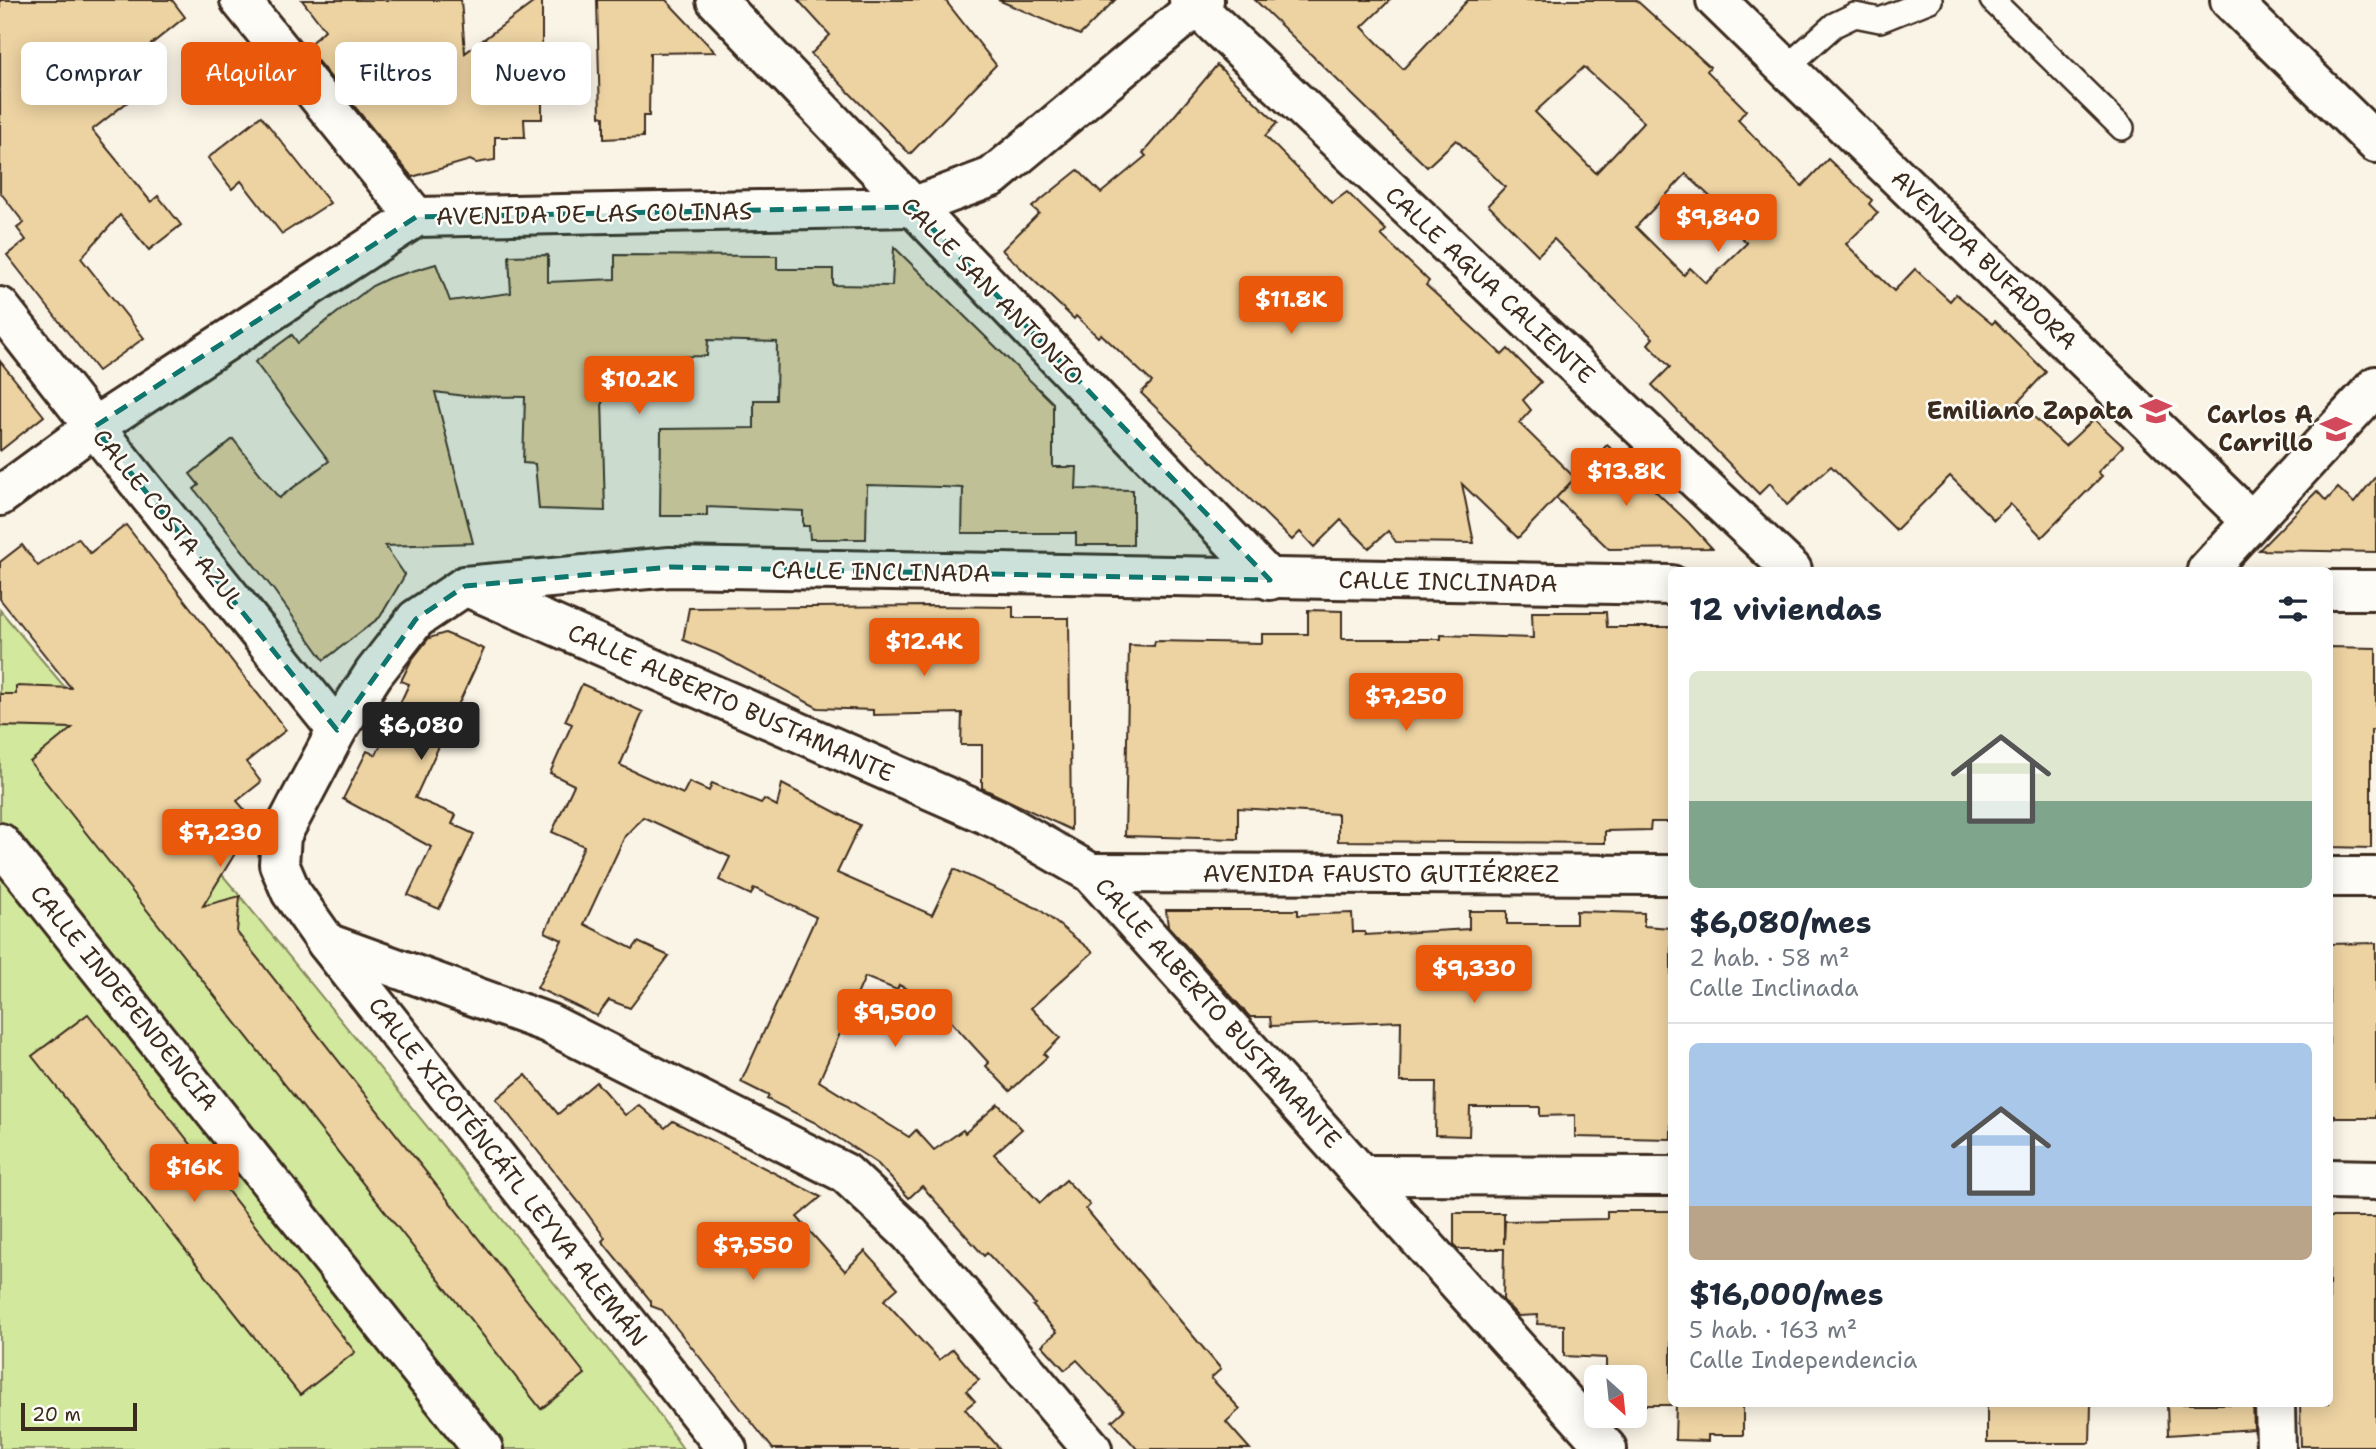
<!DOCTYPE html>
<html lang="es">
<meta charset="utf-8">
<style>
body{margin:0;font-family:"Shantell Sans",sans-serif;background:#f2f2f3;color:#1f2937;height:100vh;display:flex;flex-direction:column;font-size:26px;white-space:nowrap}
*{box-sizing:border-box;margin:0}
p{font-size:23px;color:#747a83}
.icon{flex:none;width:38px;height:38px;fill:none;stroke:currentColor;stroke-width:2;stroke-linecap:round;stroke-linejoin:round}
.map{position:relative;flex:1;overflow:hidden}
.sheet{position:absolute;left:1668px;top:567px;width:665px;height:840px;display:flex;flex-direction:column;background:#fff;border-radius:10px;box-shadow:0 4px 18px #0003}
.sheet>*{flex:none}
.top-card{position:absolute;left:21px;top:42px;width:665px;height:63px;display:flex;gap:14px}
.needle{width:46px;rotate:153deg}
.fabs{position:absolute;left:1584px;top:1365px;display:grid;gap:14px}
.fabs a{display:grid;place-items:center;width:63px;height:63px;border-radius:10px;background:#fff;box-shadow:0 4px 18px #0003;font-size:35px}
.scale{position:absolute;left:21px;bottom:18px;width:116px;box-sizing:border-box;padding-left:7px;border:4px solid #3b2a1e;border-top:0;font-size:19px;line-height:24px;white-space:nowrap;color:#3b2a1e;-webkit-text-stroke:5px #fdfcf7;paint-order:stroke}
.price{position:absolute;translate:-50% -60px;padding:0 16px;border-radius:7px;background:#ea580c;color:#fff;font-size:23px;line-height:46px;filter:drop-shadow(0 2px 4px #0008)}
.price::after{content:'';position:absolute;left:50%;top:42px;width:21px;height:16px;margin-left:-10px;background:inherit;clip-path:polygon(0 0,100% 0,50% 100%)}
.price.current{background:#222;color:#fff}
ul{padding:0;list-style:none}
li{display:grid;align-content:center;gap:14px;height:371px;padding:0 21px}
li+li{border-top:2px solid #e0e1e3}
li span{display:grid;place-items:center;height:217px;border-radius:10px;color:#555}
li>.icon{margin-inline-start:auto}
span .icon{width:126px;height:126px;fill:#fffc;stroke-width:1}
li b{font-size:30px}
h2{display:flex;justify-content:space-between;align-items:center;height:84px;padding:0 21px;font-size:30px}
.tag{padding:0 24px;border-radius:10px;background:#fff;box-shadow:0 4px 18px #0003;font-size:24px;line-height:63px}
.tag.current{background:#ea580c;color:#fff}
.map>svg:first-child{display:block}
</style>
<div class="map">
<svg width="2376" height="1449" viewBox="0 0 2376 1449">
<rect width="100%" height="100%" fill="#faf4e6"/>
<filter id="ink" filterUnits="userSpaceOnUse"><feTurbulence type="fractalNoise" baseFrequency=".0143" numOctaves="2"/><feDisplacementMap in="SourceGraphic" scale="14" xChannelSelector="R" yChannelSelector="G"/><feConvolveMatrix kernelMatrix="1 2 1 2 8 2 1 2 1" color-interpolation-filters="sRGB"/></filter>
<g filter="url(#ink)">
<!-- green -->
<polygon fill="#d1e89d" stroke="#86895e" stroke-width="2" points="0,610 240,896 649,1400 683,1449 0,1449"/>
<!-- building -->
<g fill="#edd3a2" stroke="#3b2a1e" stroke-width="2" fill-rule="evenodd">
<polygon points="0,0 172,0 185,17 144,50 163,74 92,130 151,202 158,196 181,225 149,250 120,215 81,258 144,338 98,371 7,255 26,240 17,228 24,223 0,192"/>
<polygon points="302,0 461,0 465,53 537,0 542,0 542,119 524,119 525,137 495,137 495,160 476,163 470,160 412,177 306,47 325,30"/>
<polygon points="597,0 666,0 715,52 650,53 649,116 643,116 643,137 604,139 604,117 600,116"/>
<polygon points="798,0 945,0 996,65 910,154 811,54 830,35"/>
<polygon points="998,0 1115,0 1080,35"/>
<path d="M1255,0H1390L1362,27L1403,69L1468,0H1636L1710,67L1707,71L1746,110L1738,120L1802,186L1828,159L1872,200L1869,204L1878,213L1846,244L1894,291L1915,269L1950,301L1956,294L1992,324L1995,321L2046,372L2018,402L2065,446L2094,419L2123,446L2098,472L2102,476L2042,537L2010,504L1994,520L1950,476L1896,530L1831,466L1787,505L1770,483L1759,494L1652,385L1670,367L1648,344L1653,338L1554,239L1538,255L1488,205L1505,187L1456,140L1427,167ZM1584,67L1644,122L1596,173L1535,112ZM1686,174L1736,221L1731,227L1747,243L1706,283L1690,268L1684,275L1636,227Z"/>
<polygon points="1217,65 1277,123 1265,136 1332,203 1347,192 1386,230 1381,235 1429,281 1426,285 1497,350 1502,355 1508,349 1541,382 1523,400 1531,410 1519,423 1575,478 1518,538 1462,484 1474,543 1396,542 1388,531 1369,548 1341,520 1314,547 1300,532 1292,540 1141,393 1152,382 1101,334 1098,337 1076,316 1074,319 1002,250 1039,213 1032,207 1078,170 1101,193 1146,156 1143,153"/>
<polygon points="261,116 330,203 282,234 241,181 232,189 208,158"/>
<polygon points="894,247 1053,403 1053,467 1077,467 1076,489 1133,490 1133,545 1076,545 1076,533 962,533 963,488 941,487 867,485 866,539 810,539 809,526 803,526 803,511 707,507 707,516 660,516 661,429 754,428 754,400 776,400 777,342 708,340 707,356 615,358 615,398 602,398 605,511 539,509 535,464 523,463 525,397 464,396 435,392 473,543 385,546 405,575 380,617 324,660 273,589 194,489 199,485 190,474 233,439 279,498 329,461 255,362 292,335 298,343 372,286 389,278 436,264 450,301 511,293 509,256 548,255 548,282 615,279 615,255 777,256 777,269 833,269 833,285 892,286"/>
<polygon points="0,361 44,416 0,451"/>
<polygon points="1607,445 1688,522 1712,548 1609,549 1556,498"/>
<polygon points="2376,476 2376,552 2259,550 2317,491 2326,501 2338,488 2354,503"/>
<polygon points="126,525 286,730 246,762 261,782 237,801 245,810 231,820 238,828 234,831 242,842 203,906 240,896 237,932 585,1374 541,1409 30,762 72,728 0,726 0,694 16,694 16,686 71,688 0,599 0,562 22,545 38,566 78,538 90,553"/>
<polygon points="928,606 1013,607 1013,618 1069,618 1071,830 982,788 982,745 961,745 962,713 873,715 873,710 818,708 717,654 683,640 689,608"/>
<polygon points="1308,610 1342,611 1342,639 1441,639 1441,635 1533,638 1532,612 1606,612 1607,627 1671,627 1671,822 1651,822 1650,830 1605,831 1605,843 1338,841 1338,814 1238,808 1238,839 1125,836 1129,645 1154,646 1155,641 1262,643 1262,634 1308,634"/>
<polygon points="445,633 484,649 415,798 456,815 452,824 474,834 439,909 408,895 431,847 343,799 367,751 376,755 409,684 401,681 411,661 429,638"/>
<polygon points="2329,647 2376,648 2376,730 2371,730 2371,848 2329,847"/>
<polygon points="582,684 643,712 620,765 683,794 689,782 709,791 712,783 761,803 764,799 777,806 782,784 860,825 837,873 932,915 954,869 1039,909 1093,952 1031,1008 1060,1038 1044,1054 1047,1057 1010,1091 986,1066 989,1063 935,1004 899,985 897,990 865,977 819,1081 909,1137 916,1130 934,1150 963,1130 965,1133 998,1104 1022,1129 994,1154 1040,1203 1066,1180 1090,1205 1086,1209 1221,1369 1211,1378 1240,1409 1226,1422 1250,1449 1137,1449 1112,1421 1124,1410 1077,1360 1065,1370 1042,1345 1057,1332 1033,1306 1035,1304 987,1253 984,1256 922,1186 909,1198 878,1164 814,1122 767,1099 769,1096 741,1082 816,917 754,888 751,895 719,880 730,857 643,817 625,836 584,924 633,949 638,942 669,956 630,1008 609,1000 597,1016 537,988 562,940 545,932 584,846 552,832 574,785 550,773 572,724 565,721"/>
<polygon points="1166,910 1298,910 1298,915 1352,913 1353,932 1365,932 1365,935 1469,929 1469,911 1507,911 1507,924 1576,924 1576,911 1644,913 1644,926 1671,928 1671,1139 1575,1137 1575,1115 1540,1116 1540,1107 1470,1107 1469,1136 1435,1135 1436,1082 1400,1082 1401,1021 1271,1026 1270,1017 1250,1017 1168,926"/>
<polygon points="2376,943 2376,1118 2335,1118 2335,1115 2329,1115 2329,944"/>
<polygon points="88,1014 355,1352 300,1395 32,1056"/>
<polygon points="526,1075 558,1114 596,1082 625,1115 639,1105 665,1128 673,1121 821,1197 797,1217 845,1271 865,1251 898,1288 884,1300 939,1360 953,1349 979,1380 966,1391 975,1401 965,1409 1000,1449 773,1449 662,1310 651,1306 651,1301 602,1241 605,1238 581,1205 496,1099"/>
<polygon points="1607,1211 1671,1211 1671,1405 1634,1405 1634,1377 1606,1377 1606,1358 1564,1356 1564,1325 1537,1324 1538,1315 1518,1316 1503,1300 1504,1249 1457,1249 1454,1245 1454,1213 1504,1213 1504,1244 1505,1221 1607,1219"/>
<polygon points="2329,1217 2376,1217 2376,1446 2301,1446 2300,1404 2329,1404"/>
<polygon points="1676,1404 1743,1404 1743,1435 1708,1435 1708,1441 1675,1440"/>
<polygon points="1987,1404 2091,1404 2090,1443 1987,1443"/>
<polygon points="2167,1404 2253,1404 2254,1429 2168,1435"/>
</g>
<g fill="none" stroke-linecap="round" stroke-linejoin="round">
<defs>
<g id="lane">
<polyline points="1992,0 2122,128"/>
<polyline points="1787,67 1834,25 1855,15 1880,20 1930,0"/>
</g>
<g id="street">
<polyline points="240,0 416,217"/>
<polyline points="716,0 1270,580"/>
<polyline points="1189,0 1792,570"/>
<polyline points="1716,0 2250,520"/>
<polyline points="2230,0 2376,143"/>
<polyline points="0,307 94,427 0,496"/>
<polyline points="2207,570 2376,386"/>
<polyline points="465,586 670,567 1671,585"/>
<polyline points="2329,590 2376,590"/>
<polyline points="0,843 483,1449"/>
<polyline points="1091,873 1671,875"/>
<polyline points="2329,877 2376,877"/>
<polyline points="327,943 548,1023 845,1173 910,1234 1092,1449"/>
<polyline points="1364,1175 1671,1176"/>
<polyline points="2329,1179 2376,1180"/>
<polyline points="2275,1404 2276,1449"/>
</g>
<g id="secondary">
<polyline points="337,730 94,427 416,217 912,207 992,177 1204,0"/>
<polyline points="727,1449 327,943 291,892 279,864 281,836 337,730 374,673 416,619 465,586 997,819 1091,873 1607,1449"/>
</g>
</defs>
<!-- lane casing -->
<use href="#lane" stroke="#3b2a1e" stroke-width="28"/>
<!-- street casing -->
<use href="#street" stroke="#3b2a1e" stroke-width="44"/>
<!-- secondary casing -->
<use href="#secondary" stroke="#3b2a1e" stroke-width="44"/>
<!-- lane -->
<use href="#lane" stroke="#fdfcf7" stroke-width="23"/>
<!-- street -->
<use href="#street" stroke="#fdfcf7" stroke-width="38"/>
<!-- secondary -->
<use href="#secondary" stroke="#fdfcf7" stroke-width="38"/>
</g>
</g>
<!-- marked area -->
<path fill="#0f766e" fill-opacity="0.2" stroke="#0f766e" stroke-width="5" stroke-dasharray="14 9" stroke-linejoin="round" d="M912,207L1270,580L670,567L465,586L416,619L337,730L94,427L416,217Z"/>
<!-- icons -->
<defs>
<symbol id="school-bare" viewBox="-9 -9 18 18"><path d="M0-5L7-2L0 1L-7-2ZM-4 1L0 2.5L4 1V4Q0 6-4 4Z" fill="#d1495b" stroke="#fdfcf7" stroke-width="2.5" paint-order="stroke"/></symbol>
</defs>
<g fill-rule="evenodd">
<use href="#school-bare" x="2134" y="389" width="44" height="44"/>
<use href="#school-bare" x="2314" y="407" width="44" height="44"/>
</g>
<g text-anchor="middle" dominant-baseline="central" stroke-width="5" stroke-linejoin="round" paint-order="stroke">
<!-- street labels -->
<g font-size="24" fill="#3b2a1e" stroke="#fdfcf7">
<text transform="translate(594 214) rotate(-1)">AVENIDA DE LAS COLINAS</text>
<text transform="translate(1984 260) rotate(44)">AVENIDA BUFADORA</text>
<text transform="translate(1490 285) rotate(43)">CALLE AGUA CALIENTE</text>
<text transform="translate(992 291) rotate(46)">CALLE SAN ANTONIO</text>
<text transform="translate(168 519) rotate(51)">CALLE COSTA AZUL</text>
<text transform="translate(881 572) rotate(1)">CALLE INCLINADA</text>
<text transform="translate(1448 582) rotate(1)">CALLE INCLINADA</text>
<text transform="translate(731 703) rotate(24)">CALLE ALBERTO BUSTAMANTE</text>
<text x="1381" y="874">AVENIDA FAUSTO GUTIÉRREZ</text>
<text transform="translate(124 998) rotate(51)">CALLE INDEPENDENCIA</text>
<text transform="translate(1218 1013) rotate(48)">CALLE ALBERTO BUSTAMANTE</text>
<text transform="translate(508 1172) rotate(52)">CALLE XICOTÉNCÁTL LEYVA ALEMÁN</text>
</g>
<!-- poi labels -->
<g font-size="24" font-weight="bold" fill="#3b2a1e" stroke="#fdfcf7" text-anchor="end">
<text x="2133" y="411">Emiliano Zapata</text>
<text x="2313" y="415">Carlos A<tspan x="2313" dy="28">Carrillo</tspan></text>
</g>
</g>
</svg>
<div class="fabs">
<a><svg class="needle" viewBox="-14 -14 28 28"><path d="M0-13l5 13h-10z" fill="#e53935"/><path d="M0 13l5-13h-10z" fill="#747a83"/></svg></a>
</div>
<div class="scale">20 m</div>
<b class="price" style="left:1718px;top:254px">$9,840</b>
<b class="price" style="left:1291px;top:336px">$11.8K</b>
<b class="price" style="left:639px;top:416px">$10.2K</b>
<b class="price" style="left:1626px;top:508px">$13.8K</b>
<b class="price" style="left:924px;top:678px">$12.4K</b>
<b class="price" style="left:1406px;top:733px">$7,250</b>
<b class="price current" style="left:421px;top:762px">$6,080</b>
<b class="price" style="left:220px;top:869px">$7,230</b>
<b class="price" style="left:1474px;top:1005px">$9,330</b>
<b class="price" style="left:895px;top:1049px">$9,500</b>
<b class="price" style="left:194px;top:1204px">$16K</b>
<b class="price" style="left:753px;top:1282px">$7,550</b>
<div class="top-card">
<a class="tag">Comprar</a>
<a class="tag current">Alquilar</a>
<a class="tag">Filtros</a>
<a class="tag">Nuevo</a>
</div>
<section class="sheet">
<h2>12 viviendas<svg class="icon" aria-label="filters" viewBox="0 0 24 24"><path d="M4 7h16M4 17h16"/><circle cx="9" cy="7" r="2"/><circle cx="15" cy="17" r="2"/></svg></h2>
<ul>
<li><span style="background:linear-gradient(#dfe7d0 60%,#7fa58c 0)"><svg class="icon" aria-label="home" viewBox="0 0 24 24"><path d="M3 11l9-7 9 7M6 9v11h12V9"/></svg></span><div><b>$6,080/mes</b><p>2 hab. · 58 m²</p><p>Calle Inclinada</p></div></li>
<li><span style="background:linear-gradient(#a9c7e8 75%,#b9a48a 0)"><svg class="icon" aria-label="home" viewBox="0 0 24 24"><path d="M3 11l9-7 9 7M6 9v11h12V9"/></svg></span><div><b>$16,000/mes</b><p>5 hab. · 163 m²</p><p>Calle Independencia</p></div></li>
</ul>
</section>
</div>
